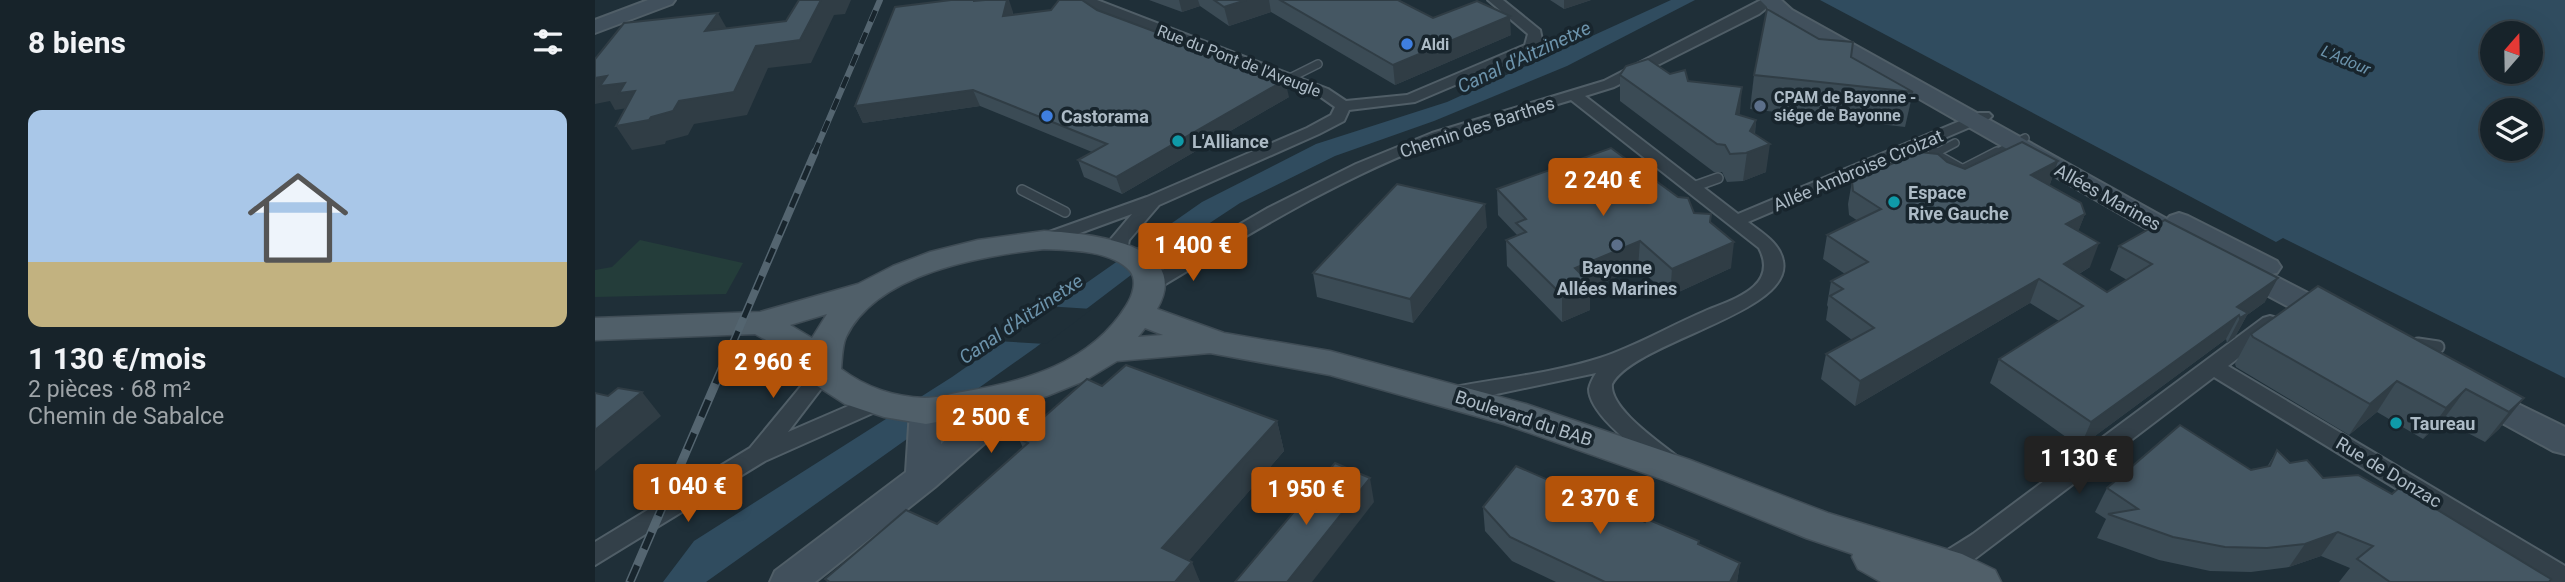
<!DOCTYPE html>
<html lang="fr">
<meta charset="utf-8">
<style>
body{margin:0;font-family:Roboto,sans-serif;background:#202b32;color:#f1f3f6;height:100vh;display:flex;flex-direction:column;font-size:26px;white-space:nowrap}
*{box-sizing:border-box;margin:0}
p{font-size:23px;color:#9ea4a8}
.icon{flex:none;width:38px;height:38px;fill:none;stroke:currentColor;stroke-width:2;stroke-linecap:round;stroke-linejoin:round}
.map{position:relative;flex:1;overflow:hidden}
.details{display:flex;flex-direction:column;background:#17232a;width:595px}
.details>*{flex:none}
.needle{width:46px;rotate:20deg}
.tools{position:absolute;left:1885px;top:21px;display:grid;gap:14px}
.tools a{display:grid;place-items:center;width:63px;height:63px;border-radius:50%;background:#17232a;box-shadow:0 7px 28px #0002,0 0 0 2px #364047;font-size:35px}
.price{position:absolute;translate:-50% -60px;padding:0 16px;border-radius:7px;background:#b45309;color:#fff;font-size:23px;line-height:46px;filter:drop-shadow(0 2px 4px #0008)}
.price::after{content:'';position:absolute;left:50%;top:42px;width:21px;height:16px;margin-left:-10px;background:inherit;clip-path:polygon(0 0,100% 0,50% 100%)}
.price.active{background:#222;color:#fff}
ul{padding:0;list-style:none}
li{display:grid;align-content:center;gap:14px;height:371px;padding:0 28px}
li span{display:grid;place-items:center;height:217px;border-radius:14px;color:#555}
li>.icon{margin-inline-start:auto}
span .icon{width:126px;height:126px;fill:#fffc;stroke-width:1}
li b{font-size:30px}
h2{display:flex;justify-content:space-between;align-items:center;height:84px;padding:0 28px;font-size:30px}
main{display:flex;flex:1;min-height:0}
.map>svg:first-child{display:block}
</style>
<main>
<section class="details">
<h2>8 biens<svg class="icon" aria-label="filters" viewBox="0 0 24 24"><path d="M4 7h16M4 17h16"/><circle cx="9" cy="7" r="2"/><circle cx="15" cy="17" r="2"/></svg></h2>
<ul>
<li><span style="background:linear-gradient(#a9c7e8 70%,#c2b280 0)"><svg class="icon" aria-label="home" viewBox="0 0 24 24"><path d="M3 11l9-7 9 7M6 9v11h12V9"/></svg></span><div><b>1 130 €/mois</b><p>2 pièces · 68 m²</p><p>Chemin de Sabalce</p></div></li>
</ul>
</section>
<div class="map">
<svg width="1970" height="582" viewBox="0 0 1970 582">
<rect width="100%" height="100%" fill="#1f2f38"/>
<!-- green -->
<polygon fill="#243d3a" points="45,240 148,263 131,294 0,297 0,270 17,267"/>
<!-- water -->
<g fill="#304c5f" fill-rule="evenodd">
<polygon points="1076,0 1100,0 972,66 839,121 740,156 645,203 536,275 440,348 111,582 68,582 99,541 357,377 607,202 721,144 852,102"/>
<path d="M1225,0H1970V378L1688,238L1681,242ZM1897,33H1936V72H1897ZM1897,110H1936V149H1897Z"/>
</g>
<!-- pier -->
<polygon fill="#1f2f38" points="450,306 497,309 451,344 401,341"/>
<g fill="none" stroke-linecap="round" stroke-linejoin="round">
<defs>
<g id="lane-far2">
<polyline points="693,79 723,64"/>
<polyline points="1339,154 1360,143"/>
<polyline points="1399,154 1430,138"/>
</g>
<g id="lane-far1">
<polyline points="1340,152 1338,153 1368,170"/>
<polyline points="1359,174 1402,152"/>
<polyline points="1095,188 1123,178"/>
<polyline points="427,190 470,212"/>
<polyline points="1823,344 1827,345"/>
</g>
<polyline id="lane" points="1823,344 1843,347"/>
<g id="street">
<polygon points="486,0 502,0 733,89 751,101 812,95 930,45 933,34 893,0 908,0 945,30 947,40 940,51 820,102 754,110 749,121 724,134 564,205 534,240 531,254 525,256 516,250 516,239 537,214 455,244 443,244 440,240 443,236 552,197 712,128 736,115 740,107 723,95 501,11"/>
<path d="M1166,0H1182L1164,14L1019,87L990,96L1143,214L1384,113H1394L1397,116L1394,119L1153,222C1167,233 1185,243 1188,261C1199,313 1040,341 1017,384C1014,409 1066,443 1084,458L1087,464L1084,470L1076,473L1068,470C1049,454 994,416 994,389C995,383 998,378 1001,373L859,403L851,400L848,395L851,390L859,387C908,378 958,373 1005,358C1041,346 1073,327 1108,312C1135,300 1185,288 1164,248L976,100C934,113 890,124 849,139C747,176 654,234 562,289H548L545,285L575,265L547,272L540,270L538,266L540,262L593,249L599,251L673,208L761,164L837,133L1009,81Z"/>
<path d="M1675,316L1682,318L1685,323L1682,328L1633,366L1970,566V582H1954L1619,377L1361,573L1345,582H1308C1313,573 1365,543 1378,534L1668,318Z"/>
<polygon points="228,366 235,368 238,373 193,432 281,394 289,396 292,402 289,408 170,461 0,565 0,542 155,448 221,368"/>
</g>
<g id="secondary">
<polygon points="53,0 80,0 77,4 0,33 0,20"/>
<polygon points="1165,0 1186,0 1197,10 1572,219 1575,216 1584,213 1593,216 1682,261 1686,267 1682,273 1676,274 1746,310 1750,317 1746,324 1736,327 1726,324 1634,275 1630,269 1634,263 1640,261 1608,244 1605,249 1596,251 1587,249 1183,18"/>
<polygon points="428,381 439,384 444,392 439,400 340,487 220,582 175,582 180,571 311,472 315,411 320,403 331,399 342,403 347,411 346,444 417,384"/>
<polygon points="1882,384 1970,427 1970,454 1958,451 1871,403 1866,395 1871,387"/>
</g>
<path id="primary" d="M449,231C490,233 600,243 562,309L629,333L735,351L931,404L1095,460L1233,513L1367,554L1400,570L1406,582H1286L1263,569L1257,557L1258,554L1211,538L1069,480L909,424L735,375L615,353L522,361L489,381L452,396L401,411L331,424L289,417L250,404L216,382L211,373L213,363L160,334L0,340V318L165,312L263,284L298,266L335,252L383,240ZM449,249C475,250 516,250 535,271C543,281 537,297 531,306C496,363 429,382 367,392C355,394 342,398 330,398C299,397 270,387 246,369C247,359 247,346 251,337C282,273 386,256 449,249ZM232,314L217,338L195,325ZM550,328L568,335L543,337Z"/>
</defs>
<!-- lane-far2 casing -->
<use href="#lane-far2" stroke="#505e67" stroke-width="10"/>
<!-- lane-far1 casing -->
<use href="#lane-far1" stroke="#505e67" stroke-width="12"/>
<!-- lane casing -->
<use href="#lane" stroke="#505e67" stroke-width="15"/>
<!-- street casing -->
<use href="#street" stroke="#505e67" stroke-width="4"/>
<!-- secondary casing -->
<use href="#secondary" stroke="#505e67" stroke-width="4"/>
<!-- primary casing -->
<use href="#primary" stroke="#3f4c55" stroke-width="3"/>
<!-- lane-far2 -->
<use href="#lane-far2" stroke="#334049" stroke-width="7"/>
<!-- lane-far1 -->
<use href="#lane-far1" stroke="#334049" stroke-width="9"/>
<!-- lane -->
<use href="#lane" stroke="#334049" stroke-width="11"/>
<!-- street -->
<use href="#street" fill="#334049" fill-rule="evenodd"/>
<!-- secondary -->
<use href="#secondary" fill="#41505c" fill-rule="evenodd"/>
<!-- primary -->
<use href="#primary" fill="#505f69" fill-rule="evenodd"/>
<defs>
<polyline id="rail-far2" points="219,154 285,0"/>
<polyline id="rail-far1" points="137,345 220,152"/>
<polyline id="rail" points="35,582 138,343"/>
</defs>
<!-- rail-far2 casing -->
<use href="#rail-far2" stroke="#546570" stroke-width="6"/>
<!-- rail-far1 casing -->
<use href="#rail-far1" stroke="#546570" stroke-width="8"/>
<!-- rail casing -->
<use href="#rail" stroke="#546570" stroke-width="9"/>
<!-- rail-far2 -->
<use href="#rail-far2" stroke="#18252d" stroke-width="4.5" stroke-dasharray="12" stroke-linecap="butt"/>
<!-- rail-far1 -->
<use href="#rail-far1" stroke="#18252d" stroke-width="5" stroke-dasharray="15" stroke-linecap="butt"/>
<!-- rail -->
<use href="#rail" stroke="#18252d" stroke-width="6" stroke-dasharray="18" stroke-linecap="butt"/>
</g>
<!-- wall -->
<g fill="#3b4b55">
<polygon points="554,0 804,0 838,18 916,35 800,85 676,12 634,26 605,6 587,12"/>
<polygon points="955,0 996,0 969,9"/>
<polygon points="381,1 418,12 418,14 502,10 694,97 527,194 489,177 483,160 497,152 385,106 268,123 260,106"/>
<polygon points="1224,39 1318,92 1310,127 1155,109 1159,75"/>
<polygon points="1075,74 1093,81 1144,115 1161,120 1160,134 1171,172 1148,181 1132,182 1127,172 1119,172 1025,101 1025,75"/>
<polygon points="1463,161 1455,184 1454,185 1490,214 1483,231 1495,267 1484,274 1512,292 1532,280 1515,270 1524,246 1670,302 1652,315 1640,337 1632,343 1631,339 1485,447 1395,383 1404,359 1464,321 1435,303 1260,406 1226,379 1231,354 1257,340 1231,320 1233,307 1232,305 1236,281 1250,274 1228,259 1232,235 1263,221 1254,215 1253,204 1257,181 1352,162 1370,169"/>
<polygon points="902,189 1099,213 1115,223 1136,268 1075,296 1043,268 995,289 995,310 967,322 912,266 911,240 922,235 903,215"/>
<polygon points="892,227 818,323 722,297 718,273"/>
<polygon points="1656,334 1929,398 1904,429 1890,442 1848,420 1828,439 1782,412 1754,435 1641,367 1640,364"/>
<polygon points="507,386 682,421 689,451 594,560 605,582 232,582 230,579 342,524 428,448 424,439"/>
<polygon points="1682,450 1695,463 1954,582 1744,582 1755,568 1726,556 1694,567 1656,572 1615,571 1564,560 1502,538 1511,519 1500,512 1512,488 1672,467"/>
<polygon points="888,507 1050,522 1145,563 1142,582 961,582 917,561 890,531"/>
</g>
<!-- shaded-wall -->
<g fill="#303d45">
<polygon points="226,0 256,0 250,14 239,15 216,63 173,68 152,115 99,124 93,135 71,141 70,144 37,150 21,126 56,117 84,101"/>
<polygon points="412,0 414,0 418,12 414,31 408,16"/>
<polygon points="584,0 603,0 605,6 587,12"/>
<polygon points="651,0 674,0 676,12 634,26 629,7"/>
<polygon points="969,0 996,0 969,9"/>
<polygon points="123,13 135,34 110,31"/>
<polygon points="915,16 916,35 800,85 798,65"/>
<polygon points="12,76 30,83 40,91 33,108 20,110 15,101 0,104 0,78"/>
<polygon points="690,80 694,97 527,194 521,177"/>
<polygon points="1147,87 1145,113 1138,141 1141,114"/>
<polygon points="378,90 385,106 268,123 260,106"/>
<polygon points="1161,120 1158,147 1175,144 1171,172 1148,181 1155,131"/>
<polygon points="1463,161 1455,184 1428,198 1436,175"/>
<polygon points="890,204 892,227 818,323 815,299"/>
<polygon points="1490,214 1481,237 1471,224"/>
<polygon points="1045,241 1043,268 995,289 995,310 967,322 967,295 980,268"/>
<polygon points="1139,242 1136,268 1075,296 1077,269"/>
<polygon points="1504,243 1495,267 1460,288 1469,264"/>
<polygon points="1683,278 1670,302 1652,315 1640,337 1632,343 1645,318 1644,315 1631,339 1485,447 1496,422 1642,307"/>
<polygon points="1444,279 1435,303 1260,406 1265,381"/>
<polygon points="1802,381 1782,412 1754,435 1775,404"/>
<polygon points="1871,389 1848,420 1828,439 1851,408"/>
<polygon points="47,392 66,416 0,471 0,430"/>
<polygon points="1929,398 1904,429 1890,442 1914,412"/>
<polygon points="682,421 689,451 579,578 567,548"/>
<polygon points="775,478 779,502 717,582 692,582"/>
<polygon points="1743,532 1726,556 1694,567 1710,544"/>
<polygon points="597,562 605,582 580,582"/>
<polygon points="1145,563 1142,582 1135,582"/>
</g>
<!-- building -->
<g fill="#455763" stroke="#303d45" stroke-width="2">
<polygon points="204,0 226,0 205,40 161,46 139,92 84,101 78,111 56,117 54,120 21,126 40,91 24,93 30,83 5,86 12,76 0,78 0,59 29,23 123,13 110,31 191,21"/>
<polygon points="356,0 379,0 379,1 390,0 412,0 408,16 456,10 464,0 487,0 502,10 690,80 521,177 483,160 512,144 378,90 260,106 300,7"/>
<polygon points="619,0 651,0 629,7"/>
<polygon points="685,0 803,0 838,18 882,1 915,16 798,65"/>
<polygon points="1172,9 1224,39 1258,42 1256,57 1318,92 1159,75"/>
<polygon points="1053,59 1075,74 1090,70 1093,81 1147,87 1141,114 1161,120 1155,131 1175,144 1151,153 1135,154 1130,145 1122,144 1025,75 1031,66"/>
<polygon points="1427,142 1463,161 1436,175 1486,203 1490,214 1471,224 1504,243 1469,264 1512,292 1557,264 1524,246 1570,220 1683,278 1642,307 1653,313 1645,318 1644,315 1496,422 1404,359 1488,306 1444,279 1265,381 1231,354 1279,328 1235,296 1248,289 1236,281 1273,262 1232,235 1286,209 1258,191 1257,181 1324,152 1343,154 1352,162 1370,169"/>
<polygon points="1016,148 1083,197 1093,198 1099,213 1116,214 1115,222 1139,242 1077,269 1045,241 980,268 995,283 967,295 911,240 931,232 921,223 931,219 902,189"/>
<polygon points="802,184 890,204 815,299 718,273"/>
<polygon points="1723,286 1929,398 1914,412 1871,389 1851,408 1802,381 1775,404 1658,337 1656,334"/>
<polygon points="531,365 682,421 567,548 597,562 580,582 235,582 230,579 311,510 342,524 433,443 424,439 492,379 507,386"/>
<polygon points="23,388 47,392 0,430 0,393 13,396"/>
<polygon points="1585,425 1656,470 1675,466 1682,450 1695,463 1712,460 1728,478 1763,475 1797,494 1805,487 1956,579 1954,582 1795,582 1762,559 1778,546 1743,532 1710,544 1672,548 1630,547 1578,537 1513,514 1543,509 1512,488"/>
<polygon points="740,463 775,478 692,582 640,582"/>
<polygon points="921,466 1050,522 1052,519 1104,541 1103,544 1145,563 1135,582 1010,582 915,537 888,507"/>
</g>
<!-- markers -->
<g fill="#3f7fe0" stroke="#18252d" stroke-width="2.5">
<circle cx="812" cy="44" r="7"/>
<circle cx="452" cy="116" r="7"/>
</g>
<g fill="#5c6f8a" stroke="#18252d" stroke-width="2.5">
<circle cx="1165" cy="106" r="7"/>
<circle cx="1022" cy="245" r="7"/>
</g>
<g fill="#0f9aa8" stroke="#18252d" stroke-width="2.5">
<circle cx="583" cy="141" r="7"/>
<circle cx="1299" cy="202" r="7"/>
<circle cx="1801" cy="423" r="7"/>
</g>
<g text-anchor="middle" dominant-baseline="central" stroke-width="7" stroke-linejoin="round" paint-order="stroke">
<!-- far-poi labels -->
<g font-size="16" font-weight="bold" fill="#adbbc6" stroke="#18252d" text-anchor="start">
<text x="826" y="44">Aldi</text>
<text x="1179" y="97">CPAM de Bayonne -<tspan x="1179" dy="18">siége de Bayonne</tspan></text>
</g>
<!-- far-water labels -->
<g font-size="16" font-style="italic" fill="#6c93ab" stroke="#18252d">
<text transform="translate(1751 60) rotate(23)">L'Adour</text>
</g>
<!-- far-street labels -->
<g font-size="16" fill="#adbbc6" stroke="#18252d">
<text transform="translate(644 61) rotate(21)">Rue du Pont de l'Aveugle</text>
</g>
<!-- poi labels -->
<g font-size="18" font-weight="bold" fill="#adbbc6" stroke="#18252d" text-anchor="start">
<text x="466" y="116">Castorama</text>
<text x="597" y="141">L'Alliance</text>
<text x="1313" y="192">Espace<tspan x="1313" dy="21">Rive Gauche</tspan></text>
<text x="1022" y="267" text-anchor="middle">Bayonne<tspan x="1022" dy="21">Allées Marines</tspan></text>
<text x="1815" y="423">Taureau</text>
</g>
<!-- street labels -->
<g font-size="18" fill="#adbbc6" stroke="#18252d">
<text transform="translate(882 127) rotate(-18)">Chemin des Barthes</text>
<text transform="translate(1263 170) rotate(-23)">Allée Ambroise Croizat</text>
<text transform="translate(1513 197) rotate(29)">Allées Marines</text>
<text transform="translate(929 418) rotate(18)">Boulevard du BAB</text>
<text transform="translate(1794 472) rotate(31)">Rue de Donzac</text>
</g>
<!-- water labels -->
<g font-size="19" font-style="italic" fill="#6c93ab" stroke="#18252d">
<text transform="translate(929 57) rotate(-25)">Canal d'Aitzinetxe</text>
<text transform="translate(426 319) rotate(-34)">Canal d'Aitzinetxe</text>
</g>
</g>
</svg>
<div class="tools">
<a><svg class="needle" viewBox="-14 -14 28 28"><path d="M0-13l5 13h-10z" fill="#e53935"/><path d="M0 13l5-13h-10z" fill="#9ea4a8"/></svg></a>
<a><svg class="icon" aria-label="layers" viewBox="0 0 24 24"><path d="M12 4l9 5-9 5-9-5zM3 14l9 5 9-5"/></svg></a>
</div>
<b class="price" style="left:1008px;top:218px">2 240 €</b>
<b class="price" style="left:598px;top:283px">1 400 €</b>
<b class="price" style="left:178px;top:400px">2 960 €</b>
<b class="price" style="left:396px;top:455px">2 500 €</b>
<b class="price active" style="left:1484px;top:496px">1 130 €</b>
<b class="price" style="left:93px;top:524px">1 040 €</b>
<b class="price" style="left:711px;top:527px">1 950 €</b>
<b class="price" style="left:1005px;top:536px">2 370 €</b>
</div>
</main>
